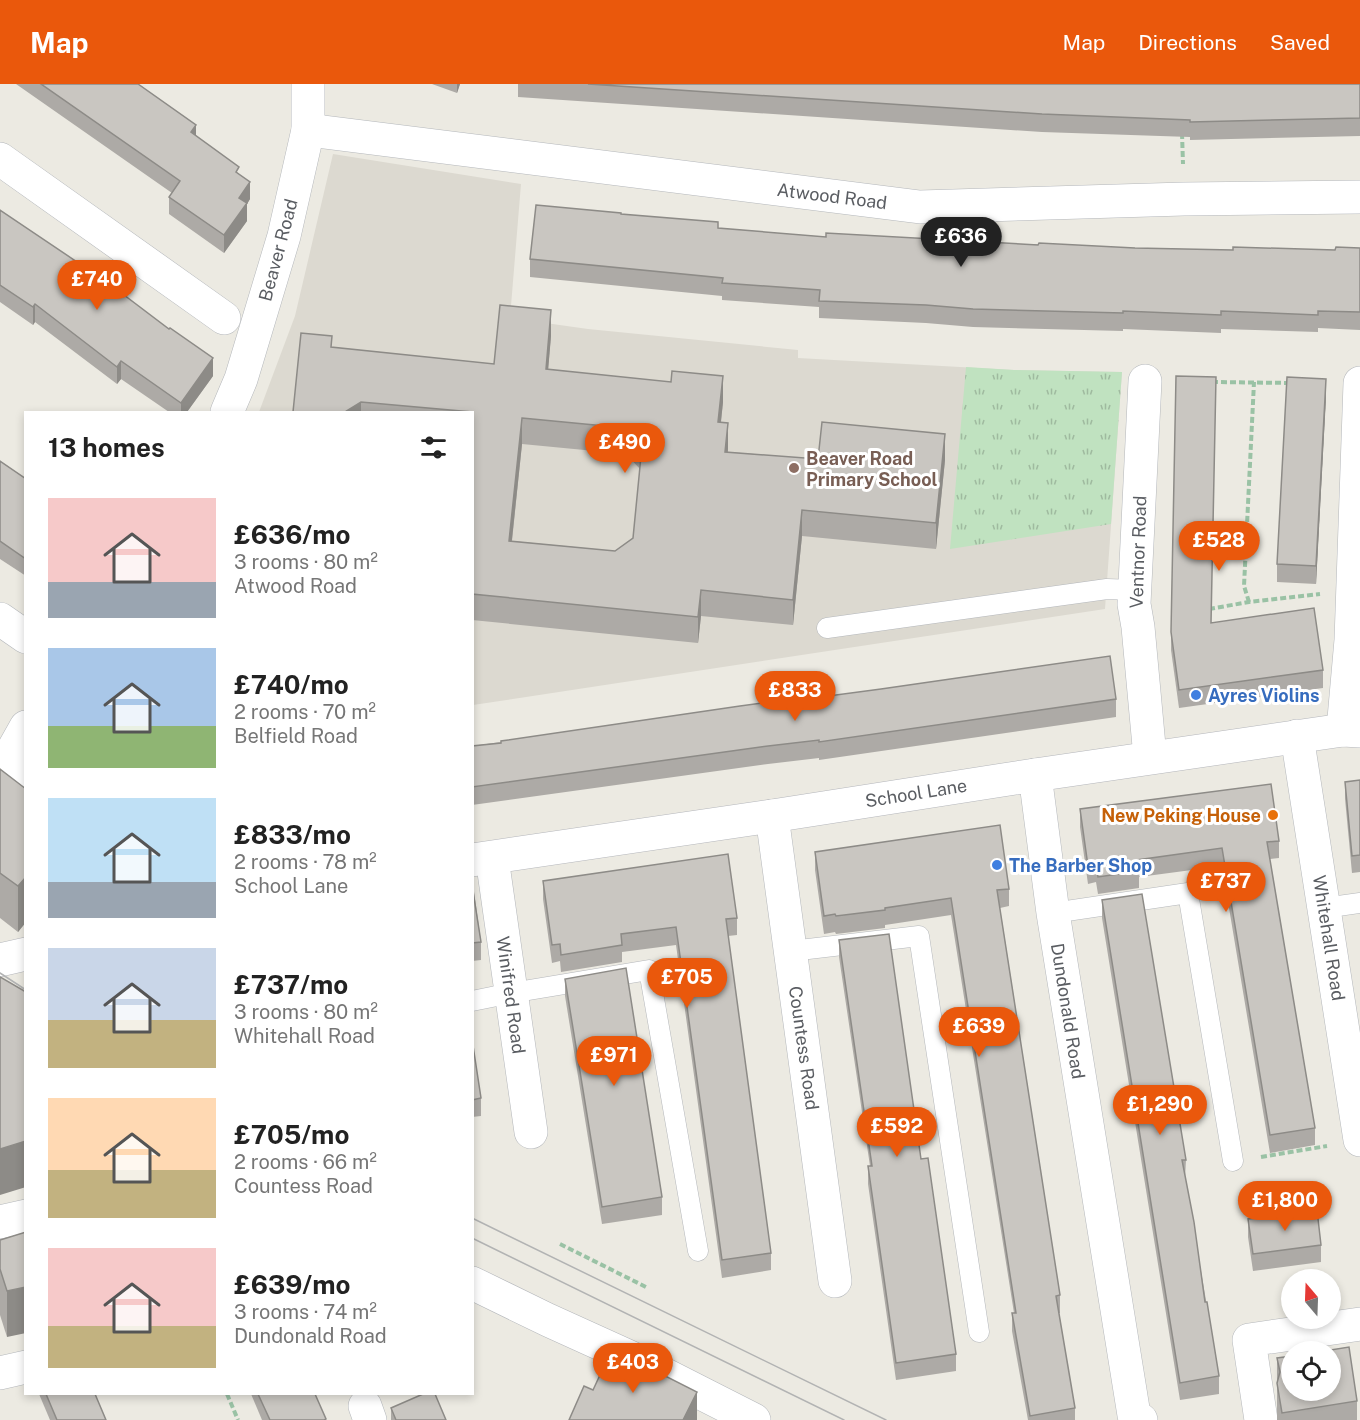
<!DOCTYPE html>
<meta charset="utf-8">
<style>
body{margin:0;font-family:"Public Sans",sans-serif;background:#f2f2f2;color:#222;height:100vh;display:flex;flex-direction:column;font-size:22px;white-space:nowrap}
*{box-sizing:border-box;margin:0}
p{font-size:20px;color:#767676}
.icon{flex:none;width:33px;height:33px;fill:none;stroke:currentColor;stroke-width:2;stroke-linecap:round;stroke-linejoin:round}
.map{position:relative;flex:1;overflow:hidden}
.panel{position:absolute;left:24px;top:327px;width:450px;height:984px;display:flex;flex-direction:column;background:#fff;border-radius:0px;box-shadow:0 3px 9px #0003}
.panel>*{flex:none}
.needle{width:39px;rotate:341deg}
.buttons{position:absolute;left:1281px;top:1185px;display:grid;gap:12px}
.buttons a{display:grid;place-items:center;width:60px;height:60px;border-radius:50%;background:#fff;box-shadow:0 3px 9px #0003;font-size:30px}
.price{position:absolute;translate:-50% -51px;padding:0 14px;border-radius:21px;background:#ea580c;color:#fff;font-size:20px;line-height:39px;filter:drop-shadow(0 2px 3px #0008)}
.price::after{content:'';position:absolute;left:50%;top:36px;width:18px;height:14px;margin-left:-9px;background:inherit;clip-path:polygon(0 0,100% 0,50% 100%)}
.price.active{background:#222;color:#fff}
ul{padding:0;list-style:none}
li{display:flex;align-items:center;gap:18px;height:150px;padding:0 24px}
li span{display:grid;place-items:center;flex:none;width:168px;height:120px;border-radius:0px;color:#555}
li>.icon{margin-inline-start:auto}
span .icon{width:72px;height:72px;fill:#fffc;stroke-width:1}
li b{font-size:26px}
h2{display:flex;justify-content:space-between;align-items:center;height:72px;padding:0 24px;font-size:26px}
header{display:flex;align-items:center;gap:36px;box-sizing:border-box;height:84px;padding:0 30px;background:#ea580c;color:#fff}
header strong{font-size:28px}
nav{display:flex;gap:33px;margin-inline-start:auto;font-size:21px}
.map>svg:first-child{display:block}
</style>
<header>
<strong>Map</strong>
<nav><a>Map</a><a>Directions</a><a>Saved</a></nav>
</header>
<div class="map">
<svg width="1360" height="1336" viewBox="0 0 1360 1336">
<defs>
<pattern id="grass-tufts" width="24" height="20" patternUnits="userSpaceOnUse" patternTransform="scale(1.5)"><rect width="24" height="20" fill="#c0e2c0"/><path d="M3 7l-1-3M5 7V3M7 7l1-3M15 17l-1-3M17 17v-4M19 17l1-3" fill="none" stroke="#9fba9f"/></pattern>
</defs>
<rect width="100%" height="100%" fill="#eceae2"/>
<!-- education -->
<polygon fill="#dcd9d0" points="333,70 521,100 510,234 588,245 798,266 798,274 1014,286 1122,288 1105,525 473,621 472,328 259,328 295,232"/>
<!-- grass -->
<polygon fill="url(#grass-tufts)" points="966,283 1014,286 1122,288 1111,440 950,465"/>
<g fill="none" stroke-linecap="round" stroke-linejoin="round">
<defs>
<g id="lane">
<polyline points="827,544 1107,505 1134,506"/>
<polyline points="1324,824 1360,819"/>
<polyline points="1053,829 1188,809 1233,1077"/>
<polyline points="791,867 919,852 979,1248"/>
<polyline points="472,917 511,909 649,886 698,1167"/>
</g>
<g id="street">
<polyline points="308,46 920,123 1184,115 1360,113"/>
<polyline points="0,75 224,234"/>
<polyline points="1145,297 1134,520 1138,543 1150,673"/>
<polyline points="227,328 241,295 284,152 308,46 308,0"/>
<polyline points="0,535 26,553"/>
<polyline points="26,643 9,673 12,695 26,714"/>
<polyline points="1343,646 1351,556 1360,299"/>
<polyline points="1297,652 1360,1056"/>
<polyline points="1035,691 1053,829 1134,1331 1141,1336"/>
<polyline points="772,732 835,1197"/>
<polyline points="492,774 531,1048"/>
<polyline points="0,1138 26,1132"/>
<polyline points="472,1199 548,1236 634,1275 754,1336"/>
<polyline points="0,1289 26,1283"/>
<polyline points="365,1322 370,1336"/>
<polyline points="1261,1336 1249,1256 1360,1240"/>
</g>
<g id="secondary">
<polyline points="472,776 772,732 1035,691 1343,646 1360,647"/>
<polyline points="0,876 26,870"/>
</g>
</defs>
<!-- lane casing -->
<use href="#lane" stroke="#b4b7bb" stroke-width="21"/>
<!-- street casing -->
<use href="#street" stroke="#b4b7bb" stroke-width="34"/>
<!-- secondary casing -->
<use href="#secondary" stroke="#b4b6bb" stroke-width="34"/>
<!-- path -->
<g stroke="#9ac2a5" stroke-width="4" stroke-dasharray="6 3" stroke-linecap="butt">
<polyline points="1182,49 1183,80"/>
<polyline points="1212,298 1291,299"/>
<polyline points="1249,518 1244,502 1254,298"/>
<polyline points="1209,525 1249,518 1320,510"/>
<polyline points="1261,1073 1327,1062"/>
<polyline points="560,1160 646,1203"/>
<polyline points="227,1310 238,1336"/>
</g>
<!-- lane -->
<use href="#lane" stroke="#fff" stroke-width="20"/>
<!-- street -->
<use href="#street" stroke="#fff" stroke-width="33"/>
<!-- secondary -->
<use href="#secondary" stroke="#fff" stroke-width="33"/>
<!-- tram -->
<g stroke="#b2b3b3" stroke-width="1.5">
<polyline points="0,889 26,906"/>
<polyline points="472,1134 886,1336"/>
<polyline points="472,1154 844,1336"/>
</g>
</g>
<!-- wall -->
<g fill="#adaaa6" fill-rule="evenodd">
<polygon points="16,0 138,0 239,90 250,115 247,120 247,137 224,169 169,130 169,113 172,109"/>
<polygon points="432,0 460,0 457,9"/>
<polygon points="518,0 1360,0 1360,52 1190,56 1190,53 1042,48 518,13"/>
<polygon points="0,126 213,292 187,328 169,328 121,295 117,300 35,238 33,241 0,218"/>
<polygon points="621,130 718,144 826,153 1135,164 1233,166 1335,166 1360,164 1360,246 1318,244 1318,248 1221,245 1221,249 1123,245 1123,247 973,243 926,239 819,234 819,223 722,216 722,212 530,193 530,175"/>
<path d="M551,252L548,285L723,318L721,338L728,365V368L818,375L945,376L936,465L802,452L793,541L701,532L698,559L472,536V328H293L332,263L494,280ZM522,360L626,370L640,385L633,454L615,467L512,457Z"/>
<polygon points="1326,313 1316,500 1277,498 1277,480"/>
<polygon points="0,377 26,395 26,492 0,475"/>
<polygon points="1211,539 1323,586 1323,604 1179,624 1171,566 1171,548"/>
<polygon points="806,615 1116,615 1116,633 819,676 819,674 768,680 472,721 472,662"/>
<polygon points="0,685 26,705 26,838 18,848 0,834"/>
<polygon points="1360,696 1360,788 1352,789 1345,715 1345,698"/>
<polygon points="1080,725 1279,757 1279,774 1270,775 1315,1044 1315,1061 1270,1069 1222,782 1139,793 1139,804 1098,810 1096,798 1088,800 1080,743"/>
<polygon points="815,768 1009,805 1009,822 1000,824 1060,1211 1060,1229 1059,1229 1075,1324 1075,1336 1028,1336 1012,1247 1012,1229 1014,1229 951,831 885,841 885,844 836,850 835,848 824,850 815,786"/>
<polygon points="543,797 737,834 737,851 728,852 771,1169 771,1186 722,1194 676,861 622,868 622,878 561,888 560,877 552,879 543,815"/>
<polygon points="473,800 481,858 481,876 472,877"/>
<polygon points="1102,816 1186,1076 1185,1094 1219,1292 1219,1310 1180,1316 1102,834"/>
<polygon points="839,856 921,1075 956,1270 956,1287 896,1296 868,1100 868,1082 870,1082 839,873"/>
<polygon points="565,895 662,1113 662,1131 602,1140 565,912"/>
<polygon points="472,955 481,1014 481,1032 472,1033"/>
<polygon points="1248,1135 1321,1161 1321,1178 1253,1187 1248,1153"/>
<polygon points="26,1148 7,1253 0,1231 0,1156"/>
<polygon points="1277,1274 1357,1317 1357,1336 1277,1336"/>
<polygon points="39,1310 95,1310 106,1336 50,1336"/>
<polygon points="251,1310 315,1310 326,1336 262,1336"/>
<polygon points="391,1324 446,1336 391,1336"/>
</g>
<!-- shaded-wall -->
<g fill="#8d8b87">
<polygon points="457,0 460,0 457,9"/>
<polygon points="196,41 196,58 191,48"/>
<polygon points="250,98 250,115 247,120 247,137 224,169 224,151 239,114"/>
<polygon points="35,220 35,238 33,241 33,223"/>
<polygon points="551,226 551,252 546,311 546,285"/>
<polygon points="213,274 213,292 187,328 181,328 181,319"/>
<polygon points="121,277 121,295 117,300 117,283"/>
<polygon points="723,292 723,318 718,364 718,338"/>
<polygon points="1326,295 1326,313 1316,500 1316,482"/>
<polygon points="361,318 361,328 345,328"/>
<polygon points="522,334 522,360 509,483 509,457"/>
<polygon points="728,339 728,365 725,393 725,368"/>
<polygon points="945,350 945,376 936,465 936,439"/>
<polygon points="802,426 802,452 793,541 793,516"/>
<polygon points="701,506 701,532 698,559 698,533"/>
<polygon points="26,793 26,838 18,848 18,802"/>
<polygon points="26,1057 26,1103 0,1111 0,1065"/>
<polygon points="26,1203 26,1249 7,1253 7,1207"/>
<polygon points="697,1308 697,1336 683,1336"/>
</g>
<!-- building -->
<g fill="#c9c6c1" stroke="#8d8b87" stroke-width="1.5" fill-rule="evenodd">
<polygon points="41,0 138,0 196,41 191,48 239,83 236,88 250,98 239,114 247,119 224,151 169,113 180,97"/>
<polygon points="588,0 1360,0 1360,34 1190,38 1190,36 1042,30"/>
<polygon points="536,121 621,129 621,130 718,138 718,144 826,153 826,149 1038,161 1039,159 1135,164 1233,166 1233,163 1335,166 1336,163 1360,164 1360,228 1318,227 1318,231 1221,227 1221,231 1123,227 1123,229 973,225 926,221 819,217 820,206 722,199 723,194 530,175"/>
<polygon points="0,126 86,184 87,183 169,245 170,244 213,274 181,319 121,277 117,283 35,220 33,223 0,201"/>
<path d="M500,221L551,226L546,285L671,298L672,287L723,292L718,338L728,339L725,368L818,375L822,338L945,350L936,439L802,426L793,516L701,506L698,533L472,510V328L361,318L345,328H293L301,249L332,252L331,263L494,280ZM522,334L626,344L642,362L633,454L615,467L509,457Z"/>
<polygon points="1176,292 1216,293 1211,539 1314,524 1323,586 1179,606 1171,548"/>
<polygon points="1287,293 1326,295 1316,482 1277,480"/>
<polygon points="0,377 26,395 26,475 0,457"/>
<polygon points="1110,572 1116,615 819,658 819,656 768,662 472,703 472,662 501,659 501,657 740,622 805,613 806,615 881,605"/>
<polygon points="0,685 26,705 26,793 18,802 0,789"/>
<polygon points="1360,696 1360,771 1352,772 1345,698"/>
<polygon points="1271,700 1279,757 1267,758 1315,1044 1270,1051 1222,764 1137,776 1139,787 1098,793 1096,781 1088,782 1080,725"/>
<polygon points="1000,741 1009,805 997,806 1060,1211 1056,1212 1075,1324 1030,1332 1012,1229 1016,1229 951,814 885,824 885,826 836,832 835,830 824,832 815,768"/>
<polygon points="728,770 737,834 726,835 771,1169 722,1176 676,843 621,850 622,861 561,871 560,860 552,861 543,797"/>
<polygon points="472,801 481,858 472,859"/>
<polygon points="1142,810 1186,1076 1182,1076 1194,1138 1205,1218 1207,1218 1219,1292 1180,1299 1102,816"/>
<polygon points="889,850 921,1075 928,1074 956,1270 896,1279 868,1082 872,1082 839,856"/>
<polygon points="626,884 662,1113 602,1123 565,895"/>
<polygon points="0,893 26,908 26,1057 0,1065"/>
<polygon points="472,955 481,1014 472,1016"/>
<polygon points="1317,1126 1321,1161 1253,1170 1248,1135"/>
<polygon points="26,1148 26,1203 7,1207 0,1185 0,1156"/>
<polygon points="1349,1263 1357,1317 1282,1329 1277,1299 1280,1288 1277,1274 1292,1272 1292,1306 1330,1306 1330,1268 1318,1268"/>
<polygon points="612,1265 697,1308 683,1336 569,1336 584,1302 593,1306"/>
<polygon points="46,1310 95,1310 106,1336 57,1336"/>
<polygon points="258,1310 315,1310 326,1335 324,1336 270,1336"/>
<polygon points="423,1310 435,1310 446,1336 396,1336 391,1324"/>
</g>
<!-- markers -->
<circle fill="#8d6e63" stroke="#fff" stroke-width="2" cx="794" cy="384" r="6"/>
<g fill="#3f7fe0" stroke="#fff" stroke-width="2">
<circle cx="1196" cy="611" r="6"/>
<circle cx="997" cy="781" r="6"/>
</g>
<circle fill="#e8710a" stroke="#fff" stroke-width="2" cx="1273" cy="731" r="6"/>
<g text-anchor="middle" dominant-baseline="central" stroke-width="6" stroke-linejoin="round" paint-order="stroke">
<!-- street labels -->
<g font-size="18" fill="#5a5d62" stroke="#fff">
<text transform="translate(832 112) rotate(7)">Atwood Road</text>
<text transform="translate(278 166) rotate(-75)">Beaver Road</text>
<text transform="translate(1138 468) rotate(-88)">Ventnor Road</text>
<text transform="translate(916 709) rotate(-9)">School Lane</text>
<text transform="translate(1329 854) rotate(81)">Whitehall Road</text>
<text transform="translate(511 911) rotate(82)">Winifred Road</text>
<text transform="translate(1068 927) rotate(81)">Dundonald Road</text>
<text transform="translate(804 964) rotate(82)">Countess Road</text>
</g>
<!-- education labels -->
<g font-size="18" font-weight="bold" fill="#785e54" stroke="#fff" text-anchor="start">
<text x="806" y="374">Beaver Road<tspan x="806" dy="21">Primary School</tspan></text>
</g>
<!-- shop labels -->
<g font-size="18" font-weight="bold" fill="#366cbe" stroke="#fff" text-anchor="start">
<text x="1208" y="611">Ayres Violins</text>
<text x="1009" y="781">The Barber Shop</text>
</g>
<!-- food labels -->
<g font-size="18" font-weight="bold" fill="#c56008" stroke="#fff" text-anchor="end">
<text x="1261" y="731">New Peking House</text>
</g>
</g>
</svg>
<div class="buttons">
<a><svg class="needle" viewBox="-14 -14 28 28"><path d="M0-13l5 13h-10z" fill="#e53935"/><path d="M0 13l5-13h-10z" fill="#767676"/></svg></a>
<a><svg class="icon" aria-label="locate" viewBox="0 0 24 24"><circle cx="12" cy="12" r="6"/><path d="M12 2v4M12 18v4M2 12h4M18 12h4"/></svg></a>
</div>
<b class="price active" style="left:961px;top:184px">£636</b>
<b class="price" style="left:97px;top:227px">£740</b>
<b class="price" style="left:625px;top:390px">£490</b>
<b class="price" style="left:1219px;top:488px">£528</b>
<b class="price" style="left:795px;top:638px">£833</b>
<b class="price" style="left:1226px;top:829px">£737</b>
<b class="price" style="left:687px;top:925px">£705</b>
<b class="price" style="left:979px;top:974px">£639</b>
<b class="price" style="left:614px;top:1003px">£971</b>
<b class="price" style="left:1160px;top:1052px">£1,290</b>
<b class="price" style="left:897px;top:1074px">£592</b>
<b class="price" style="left:1285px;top:1148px">£1,800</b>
<b class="price" style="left:633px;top:1310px">£403</b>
<section class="panel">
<h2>13 homes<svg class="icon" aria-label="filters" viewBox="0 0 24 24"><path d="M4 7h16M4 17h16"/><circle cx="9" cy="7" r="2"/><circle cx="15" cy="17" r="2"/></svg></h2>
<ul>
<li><span style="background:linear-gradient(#f6c9c9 70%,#9aa5b1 0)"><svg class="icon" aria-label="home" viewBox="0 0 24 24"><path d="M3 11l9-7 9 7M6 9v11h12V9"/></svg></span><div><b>£636/mo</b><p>3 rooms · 80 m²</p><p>Atwood Road</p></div></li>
<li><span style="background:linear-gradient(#a9c7e8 65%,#8fb573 0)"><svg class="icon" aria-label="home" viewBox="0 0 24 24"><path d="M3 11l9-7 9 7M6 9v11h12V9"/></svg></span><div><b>£740/mo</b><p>2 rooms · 70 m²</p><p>Belfield Road</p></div></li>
<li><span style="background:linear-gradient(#bfe0f5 70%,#9aa5b1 0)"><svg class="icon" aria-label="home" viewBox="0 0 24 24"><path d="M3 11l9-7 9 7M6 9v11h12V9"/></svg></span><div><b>£833/mo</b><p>2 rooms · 78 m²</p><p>School Lane</p></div></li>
<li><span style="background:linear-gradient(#c9d6e8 60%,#c2b280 0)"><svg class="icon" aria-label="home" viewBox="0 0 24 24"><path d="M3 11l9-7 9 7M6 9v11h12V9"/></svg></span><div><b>£737/mo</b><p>3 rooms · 80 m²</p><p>Whitehall Road</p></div></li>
<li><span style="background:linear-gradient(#ffd9b3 60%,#c2b280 0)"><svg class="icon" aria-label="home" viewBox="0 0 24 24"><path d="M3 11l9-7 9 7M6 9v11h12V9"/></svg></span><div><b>£705/mo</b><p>2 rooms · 66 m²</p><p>Countess Road</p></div></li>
<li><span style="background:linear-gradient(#f6c9c9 65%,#c2b280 0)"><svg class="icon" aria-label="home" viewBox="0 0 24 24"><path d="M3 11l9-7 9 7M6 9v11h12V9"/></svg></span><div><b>£639/mo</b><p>3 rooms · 74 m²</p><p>Dundonald Road</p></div></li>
</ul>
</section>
</div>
